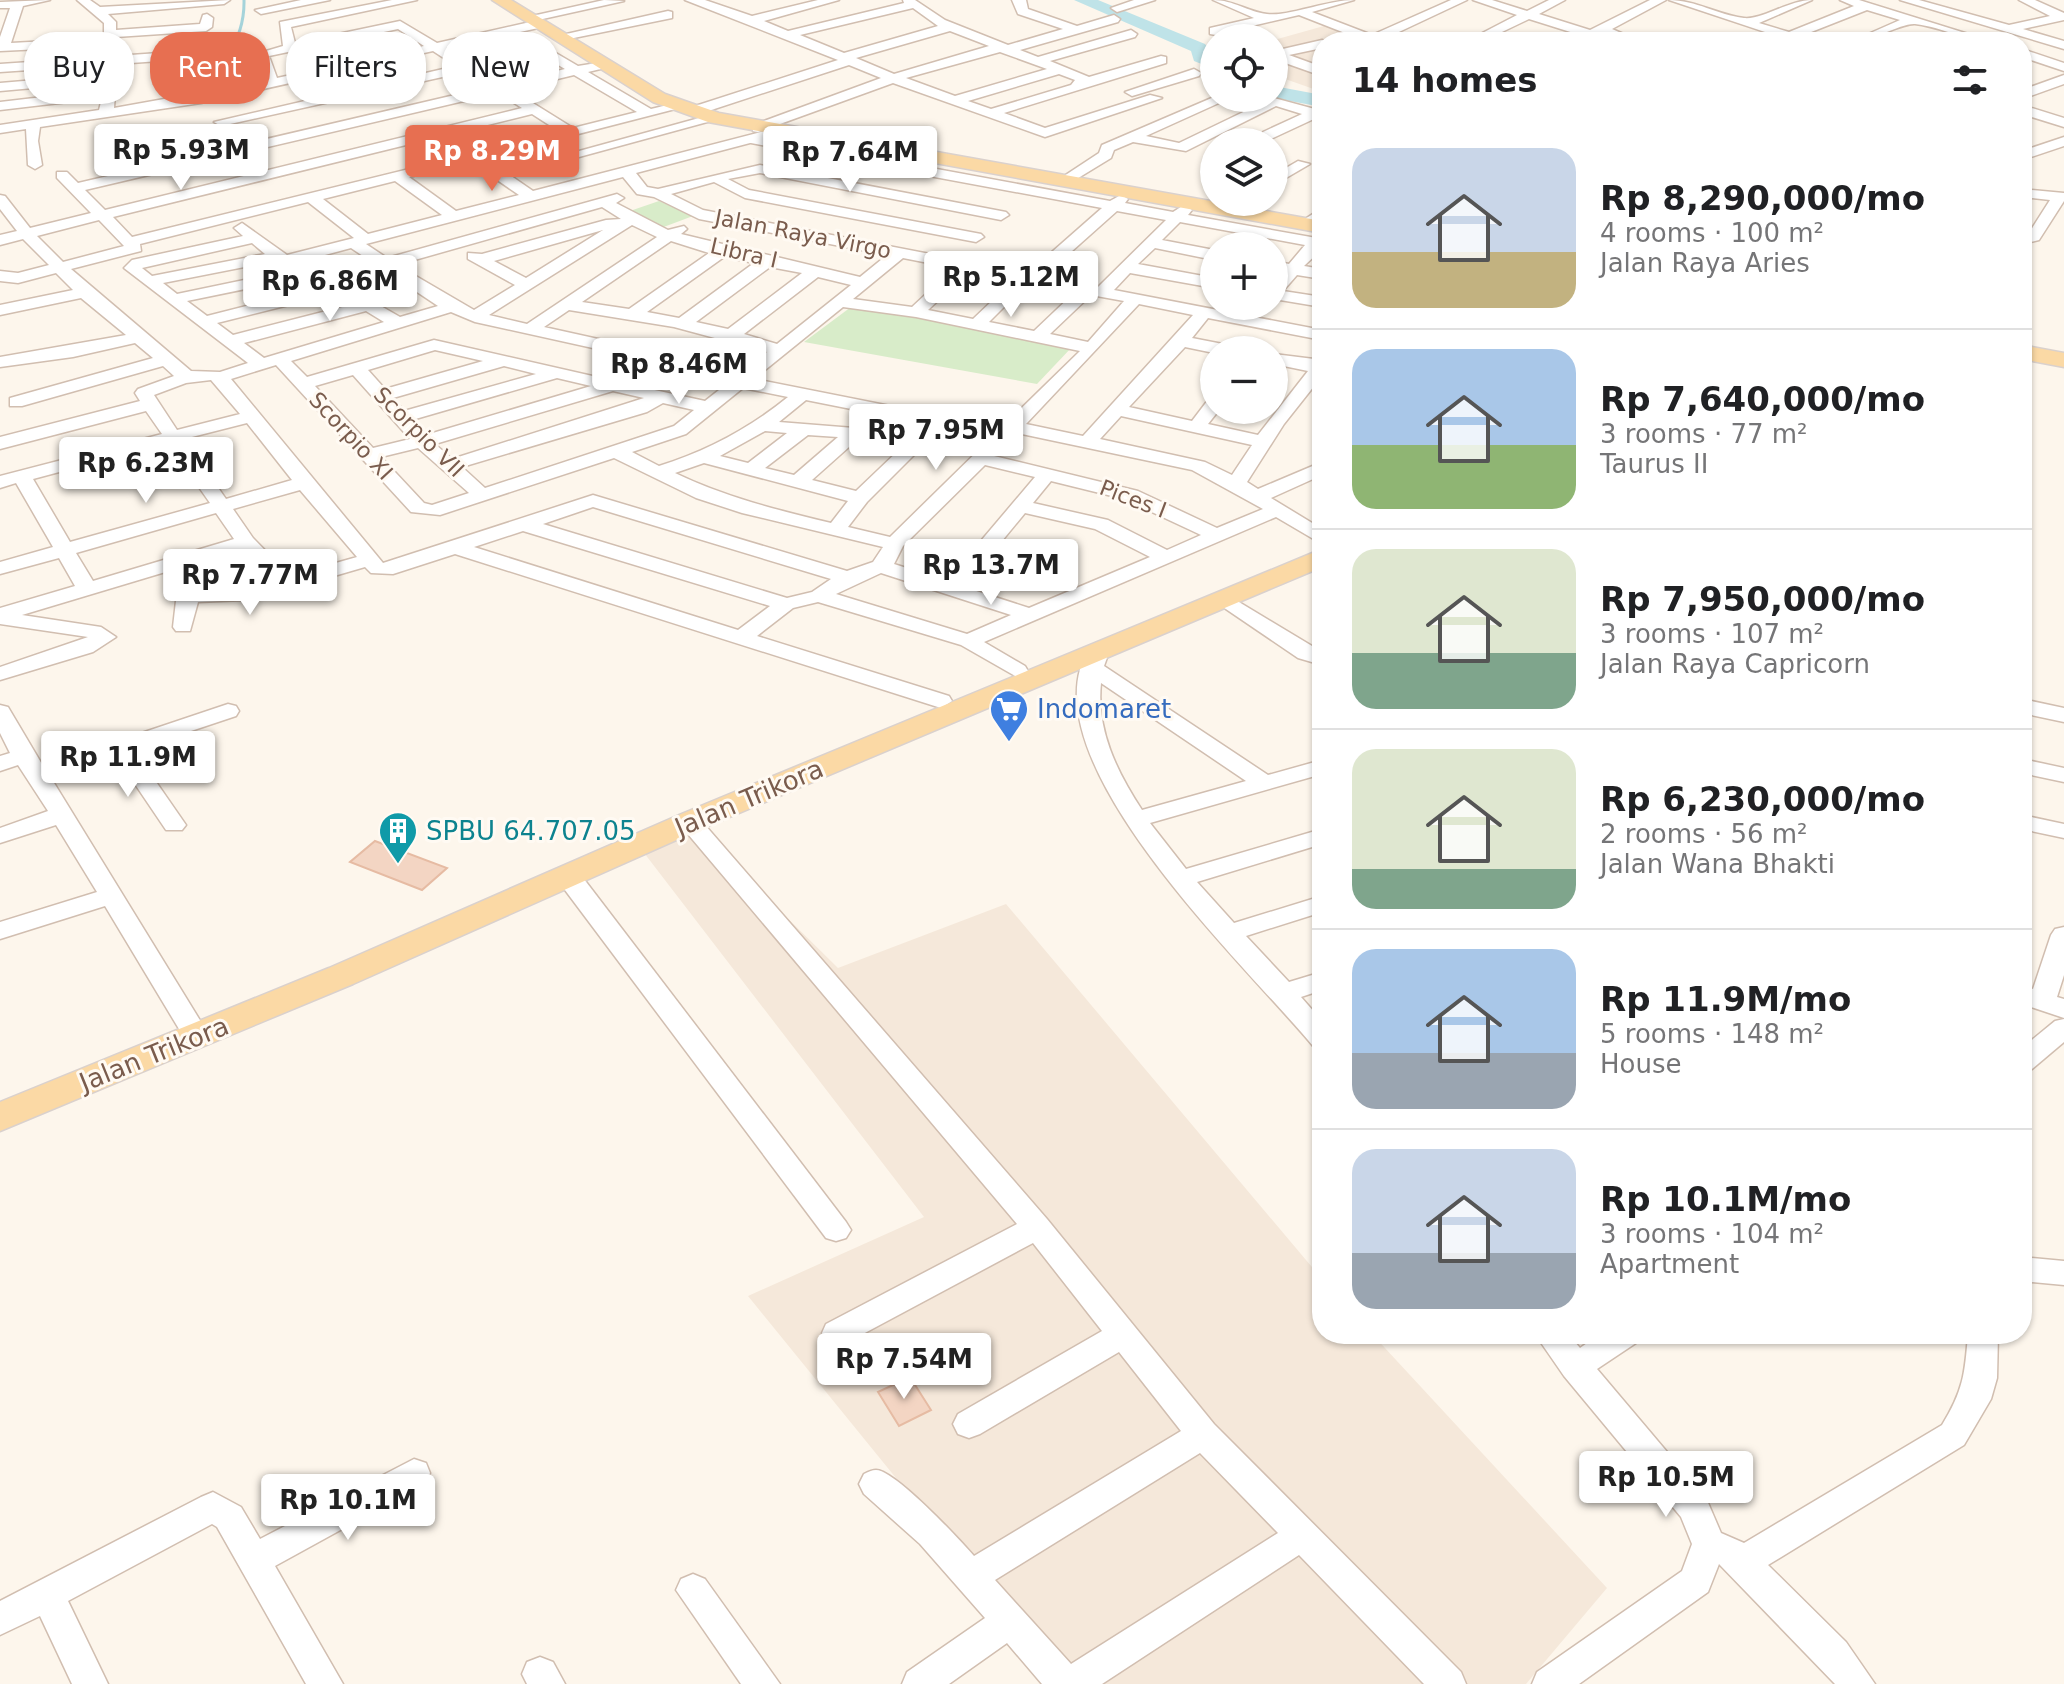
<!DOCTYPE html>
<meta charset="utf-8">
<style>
body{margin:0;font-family:"DejaVu Sans",sans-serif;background:#f2f2f2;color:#202124;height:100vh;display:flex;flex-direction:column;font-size:30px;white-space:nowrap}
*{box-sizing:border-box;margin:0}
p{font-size:26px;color:#757577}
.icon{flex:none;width:44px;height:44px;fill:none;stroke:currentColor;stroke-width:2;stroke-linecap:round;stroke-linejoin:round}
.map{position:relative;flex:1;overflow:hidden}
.side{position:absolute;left:1312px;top:32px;width:720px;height:1312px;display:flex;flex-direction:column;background:#fff;border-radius:32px;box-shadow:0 2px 6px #0004}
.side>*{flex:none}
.hud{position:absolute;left:24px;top:32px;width:760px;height:72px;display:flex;gap:16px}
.buttons{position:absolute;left:1200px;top:24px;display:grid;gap:16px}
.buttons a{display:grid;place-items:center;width:88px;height:88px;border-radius:50%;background:#fff;box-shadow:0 2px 6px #0004;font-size:40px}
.price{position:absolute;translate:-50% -68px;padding:0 18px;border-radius:8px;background:#fff;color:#222;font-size:26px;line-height:52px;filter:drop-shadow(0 2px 4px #0008)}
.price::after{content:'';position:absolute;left:50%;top:48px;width:24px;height:18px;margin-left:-12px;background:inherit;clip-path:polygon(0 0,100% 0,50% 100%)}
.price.on{background:#e76f51;color:#fff}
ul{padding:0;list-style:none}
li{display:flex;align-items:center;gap:24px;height:200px;padding:0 40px}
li+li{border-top:2px solid #e0e0e0}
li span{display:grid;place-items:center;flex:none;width:224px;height:160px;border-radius:24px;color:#555}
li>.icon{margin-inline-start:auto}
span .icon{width:96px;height:96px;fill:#fffc;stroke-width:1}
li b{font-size:34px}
h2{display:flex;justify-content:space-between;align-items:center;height:96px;padding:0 40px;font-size:34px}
.tag{padding:0 28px;border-radius:32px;background:#fff;box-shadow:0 2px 6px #0004;font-size:28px;line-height:72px}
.tag.on{background:#e76f51;color:#fff}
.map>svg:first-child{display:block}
</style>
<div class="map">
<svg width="2064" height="1684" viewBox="0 0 2064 1684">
<rect width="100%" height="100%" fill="#fdf6ec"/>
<!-- residential -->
<g fill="#f5e8da">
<polygon points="1331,24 1383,42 1322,42 1322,92 1274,75 1274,40"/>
<polygon points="690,822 838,968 1006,904 1322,1279 1322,1334 1372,1334 1607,1588 1526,1684 1068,1684 974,1574 748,1296 924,1217 638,845"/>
</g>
<!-- green -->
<g fill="#d8ecc9">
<polygon points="659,201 693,216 661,228 627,212"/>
<polygon points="855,304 1072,347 1037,384 804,342"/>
</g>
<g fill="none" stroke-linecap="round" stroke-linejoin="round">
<!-- stream -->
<path stroke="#a5d3da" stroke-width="3" d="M177,99C215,77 245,46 244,0"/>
<!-- river -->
<g fill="#bfe3e8" fill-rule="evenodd">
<polygon points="1074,0 1098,0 1205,44 1214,56 1214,69 1194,61 1191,51"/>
<polygon points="1274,86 1322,95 1322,107 1274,98"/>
</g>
</g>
<!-- building -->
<g fill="#f3d5c3" stroke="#e6bba3" stroke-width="2">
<polygon points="375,841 447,868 422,890 350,862"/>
<polygon points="910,1377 931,1410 899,1426 878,1392"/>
</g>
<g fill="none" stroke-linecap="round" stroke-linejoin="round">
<defs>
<g id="minor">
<path d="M50,0L23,6L11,43L104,38V23L77,0H90L100,7L230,0L224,4L108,14L116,22V30L200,24L203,15L207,14L213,18L212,27L206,31L116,37V56L202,50L208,54L202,58L117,64L114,108L264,81L256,54L283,46L280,22L392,0H417L291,27L295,43L400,21L437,43L539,20L543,21V27L520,32L578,66L609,61V67L588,72L651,109L680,102L687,106L485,158L533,191L765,131L772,135L769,138L1110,201L1121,195L1128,199L1125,203L1173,212L1184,205L1192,210L1188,215L1322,239V249L1304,266L1322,269V279L1297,275L1283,291L1322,297V307L1274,299V281L1282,272L1274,271V261L1289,264L1305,245L1180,222L1162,240L1214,250V260L1155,248L1138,264L1214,278V288L1130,273L1114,290L1322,330V340L1208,318L1192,338L1233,346L1236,350L1214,353L1185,347L1129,407L1192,421L1208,400L1214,399V410H1219L1208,424L1258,435L1308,371L1274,364V354L1322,360V376L1284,424L1247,482L1258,489L1322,462V475L1271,498L1322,529V544L1276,517L984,642L1025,666L1028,671L1017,677L961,645L818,602L793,608L757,636L949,696L952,701L941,708L455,554L393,574L371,573L365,567L293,588L271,599L198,602L190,631H176L173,627L176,601L193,590L266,587L274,583L242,549L22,615L101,627L116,637L93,652L0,680V667L88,637L0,624V608L75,586L59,558L0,574V562L53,547L16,483L0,488V476L162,434L146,411L0,449V437L140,401L135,393L138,389L174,376L163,366L22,406H10V398L153,358L135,343L73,357L0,367V357L126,335L81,298L0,315V305L73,290L56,273L18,283L0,281V271L18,273L49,265L23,239L0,245V235L17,231L0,209V195L5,196L30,228L91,213L57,178V172H67L78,183L489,87L465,72L221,126L214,122L456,66L433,51L201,103L40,127L38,141L42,165L35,169L28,165L26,129L0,133V125L99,110L102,98L0,110V102L103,90V65L0,72V64L104,57V46L0,51V37L10,8H0V2ZM398,29L424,46L277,78L269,56ZM507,35L565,69L503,84L446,48ZM574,75L637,112L573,128L512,90ZM498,93L522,108L105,210L85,190ZM532,114L560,132L132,237L113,217ZM750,143H751L1102,208L1028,273L703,210L671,194L714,182L745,198L976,242L984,237L981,234L749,190L728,179L760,173L1001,220L1009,215L1006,212L760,165L658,189L647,187L636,173ZM471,162L519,195L456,211L409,177ZM623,177L637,194L654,197L699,219L887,255L860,277L681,234L687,229L684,226L668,230L616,203L624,198L617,194L387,258L366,244ZM395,181L442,215L368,234L323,199ZM308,202L354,238L287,255L242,223L234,228L243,236L132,260L124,268L248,363L220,372L191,371L71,269L141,251L140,244ZM602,207L621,219L606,220L482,254L468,253V259L515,285L474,310L397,265ZM1117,211L1166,220L1098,287L1044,276ZM99,220L124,246L63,262L37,236ZM632,225L657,237L527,324L489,315ZM603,230L526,278L494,261ZM671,241L709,253L629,309L582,302ZM252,243L265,254L152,276L142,268ZM351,248L438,306L400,317L311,266L177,294L163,283L275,261L284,266ZM724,257L754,263L679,318L647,312ZM903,258L954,268L912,307L853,299ZM770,267L802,273L728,329L696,322ZM970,271L1014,280L973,319L928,310ZM309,276L325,286L207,316L187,301ZM818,277L851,285L777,344L744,334ZM1034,284L1075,292L1034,331L989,322L1024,287ZM337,293L354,304L233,335L217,323ZM1091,295L1124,301L1088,342L1050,334ZM1139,304L1193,315L1083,436L1026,424ZM843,307L916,317L1080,351L1001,428L754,379ZM569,310L674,327L767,352L743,371L544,327ZM366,311L384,322L264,358L244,343ZM451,312L475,322L638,358L610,380L434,340L307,377L291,361ZM435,350L483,361L385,389L368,370ZM655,362L733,379L705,401L627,384ZM276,365L411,512L440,515L614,458L696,498L742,513L883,547L873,562L847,571L593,495L383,563L231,379ZM504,366L536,374L404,411L393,398ZM353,375L410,439L373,448L315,386ZM557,378L591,386L426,435L412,420ZM211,380L240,414L177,430L154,395L186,383ZM743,388L788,397C750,428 707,451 659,466L632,452L686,434ZM613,391L644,398L452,459L435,444ZM806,400L992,437L890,537L848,527L867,502L932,437L923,432L909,440L854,428L779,422ZM663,403L694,410L674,426L485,488L462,467L647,412ZM1121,416L1252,445L1232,475L1205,462L1100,439ZM247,423L292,480L226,499L184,439ZM765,431L787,433L748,463L720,456ZM1017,433L1192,470L1263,509L1217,528L1138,491L994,456ZM808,435L838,437L794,475L765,468ZM858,439L900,449L856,491L812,480ZM168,443L210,503L70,542L33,479ZM418,448L469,493L432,505L424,503L381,457ZM704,463L848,501L831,523C777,510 725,497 675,473ZM985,465L1035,477L947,581L894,564L903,546ZM1051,481L1124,499L1201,535L1167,550L1108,520L1033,503ZM300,490L357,557L290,576L253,538L233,509ZM593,507L831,579L812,592L787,598L543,524ZM216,513L234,539L93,581L76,553ZM1025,513L1095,529L1150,557L1029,608L964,587ZM523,531L770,606L738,630L474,547ZM881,573L1011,615L967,634L836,594Z"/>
<polygon points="301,0 330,0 261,14 255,10"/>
<polygon points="604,0 624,1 529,22 523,18"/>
<path d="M685,0H705L752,16L818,0H839L764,21L788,31L904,3L903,0H915L945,20L1008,45L1063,29L1018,14L1012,0H1026L1028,9L1077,26L1114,15L1120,19L1118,22L1020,50L1038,57L1131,30L1137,34L1135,37L1050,61L1089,77L1161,56L1166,57V63L1004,113L1045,128L1150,95L1162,98L1045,137L893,83L758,132L753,131V125L881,78L849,65L699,114H689V108L838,60ZM913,8L938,26L844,53L800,35ZM950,31L989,46L894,74L856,58ZM1000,52L1047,69L955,96L906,78ZM1059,74L1075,80L1071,85L991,109L968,101Z"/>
<polygon points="1134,0 1155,0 1117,12 1111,8"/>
<path d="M1213,0C1234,0 1248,12 1267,14C1287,17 1328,0 1354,0L1312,12L1372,35L1451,0H1467L1384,39L1386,42H1368L1299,15L1226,32L1234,38L1210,34V28L1254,18Z"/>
<polygon points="1473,0 1492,0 1527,11 1549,0 1565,0 1539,14 1590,30 1650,0 1666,0 1612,29 1642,42 1624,42 1602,34 1585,42 1571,42 1580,35 1529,19 1481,42 1465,42 1517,15"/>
<path d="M1669,0C1696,0 1718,15 1744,18C1762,20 1789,0 1812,0L1759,23L1789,32L1854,6L1840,0H1859L1994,42C1966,42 1943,27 1915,24C1900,23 1873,42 1850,42L1900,20L1867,10L1801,36L1814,42H1795Z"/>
<polygon points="1900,0 1919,0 2009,25 2050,16 2019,0 2035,0 2064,13 2064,20 2023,29 2064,41 2064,49"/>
<polygon points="668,11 672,12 672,18 559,41 553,37"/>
<polygon points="1322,40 1327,42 1322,42 1322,48 1289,55 1322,67 1322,76 1274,59 1274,51"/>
<polygon points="2022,49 2064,63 2064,71 2022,57"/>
<polygon points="1194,69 1201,73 1199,76 1132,96 1125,92"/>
<polygon points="95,75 102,79 100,82 0,91 0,83"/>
<polygon points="2064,75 2064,84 2022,99 2022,90"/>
<polygon points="1214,97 1230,98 1146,136 1179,143 1262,103 1253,98 1274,98 1322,111 1322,119 1316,118 1273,138 1263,138 1263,132 1302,114 1276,106 1186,151 1133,142 1114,150 1111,158 1070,183 1058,180 1099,153 1102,145"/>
<polygon points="2022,105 2064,118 2064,127 2022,114"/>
<polygon points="710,115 722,118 568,160 561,156"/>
<polygon points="1322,137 1322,146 1315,145 1315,139"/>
<polygon points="2064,137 2064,146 2022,160 2022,151"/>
<polygon points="1298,161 1310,164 1274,185 1274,175"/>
<polygon points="2022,189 2064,193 2064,201 2039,240 2022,244 2022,234 2029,233 2050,200 2022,197"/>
<polygon points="1214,202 1234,202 1219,210 1209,210 1206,207"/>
<polygon points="1322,208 1322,220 1312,227 1302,227 1302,221"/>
<polygon points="1224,593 1322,652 1322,665 1298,658 1217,603 1214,599"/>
<path d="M1098,646L1109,652L1104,666L1268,775L1322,760V774L1150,823L1186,869L1322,829V844L1197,882L1234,923L1322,896V912L1246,936L1289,982L1322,972V990L1301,997L1322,1021V1048L1313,1046C1248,967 1020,755 1090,647ZM1101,683L1246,781L1142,810C1117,772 1096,730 1101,683Z"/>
<polygon points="2022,699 2064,708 2064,722 2022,713"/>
<polygon points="228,704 236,706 239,711 236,716 134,750 186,825 182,830 166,830 116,756 51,778 201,1022 197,1029 179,1029 105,906 0,939 0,922 97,892 56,825 0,843 0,828 48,811 18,765 0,771 0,756 10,753 0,733 0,705 8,707 43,766"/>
<polygon points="2022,759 2064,768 2064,782 2022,773"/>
<path d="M690,815L698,817L1047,1219L1214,1424L1461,1672L1466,1684H1424L1299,1555L1102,1684H1042L1007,1643L949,1684H902L907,1672L985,1618L920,1544L864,1494L859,1484L864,1474C868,1472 872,1470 876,1470C895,1470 960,1540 974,1556L1181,1431L1119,1352L980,1434L969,1438L958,1434L953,1424L958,1414L1102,1331L1033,1243L848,1342L837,1346L826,1342L822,1333L826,1324L1017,1224L682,827L678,822L682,817ZM1200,1453L1278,1533L1071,1664L995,1580Z"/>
<polygon points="2022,815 2064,824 2064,838 2022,829"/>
<polygon points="568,868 577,870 846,1222 851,1230 846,1238 836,1241 826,1238 559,882 556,876"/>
<polygon points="2064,927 2064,975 2057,997 2064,999 2064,1018 2022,1004 2022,986 2033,989 2051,935 2055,929"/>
<polygon points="2064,1019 2064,1042 2032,1069 2022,1072 2022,1048 2055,1021"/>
<polygon points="2022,1257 2064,1261 2064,1285 2022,1281"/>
<path d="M1535,1334H1568L1580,1348L1600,1334H1640L1636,1343L1597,1369L1706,1498L1721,1533L1744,1543L1942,1425C1963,1391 1965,1374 1968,1334H1998L1997,1378L1991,1399L1964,1445L1768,1565L1846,1642L1875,1684H1835L1719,1564L1708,1592L1579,1684H1532L1537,1672L1682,1571L1692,1544L1681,1517L1564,1376Z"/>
<polygon points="414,1459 426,1463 430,1473 426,1483 275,1566 343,1684 306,1684 217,1527 212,1524 68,1601 108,1684 72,1684 40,1616 0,1635 0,1601 201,1497 213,1492 241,1507 260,1539"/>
<polygon points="693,1574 705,1579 780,1684 741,1684 676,1590 681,1579"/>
<polygon points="540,1657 553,1662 565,1684 527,1684 522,1674 527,1662"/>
</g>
<g id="major">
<polygon points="492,0 511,0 665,94 719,113 1322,221 1322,233 708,122 653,102"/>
<polygon points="2022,345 2064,353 2064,367 2022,359"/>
<polygon points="1322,549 1322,567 701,829 353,984 0,1131 0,1102 329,968 679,815"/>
</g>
</defs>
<!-- minor casing -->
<use href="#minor" stroke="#d1beb0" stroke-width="3"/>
<!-- major casing -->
<use href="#major" stroke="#dad1cd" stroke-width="3"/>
<!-- minor -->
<use href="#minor" fill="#fff" fill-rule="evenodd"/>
<!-- major -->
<use href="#major" fill="#fbd9a5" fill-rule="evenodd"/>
</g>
<!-- icons -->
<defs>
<symbol id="supermarket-pin" viewBox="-11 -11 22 30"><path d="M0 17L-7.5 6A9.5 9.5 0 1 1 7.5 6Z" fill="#3f7fe0" stroke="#fffaf3"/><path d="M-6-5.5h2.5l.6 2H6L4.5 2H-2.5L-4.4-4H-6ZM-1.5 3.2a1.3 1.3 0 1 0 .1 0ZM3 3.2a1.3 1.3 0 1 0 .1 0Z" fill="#fff"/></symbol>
<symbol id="building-pin" viewBox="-11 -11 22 30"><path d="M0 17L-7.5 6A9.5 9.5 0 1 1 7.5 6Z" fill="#0f9aa8" stroke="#fffaf3"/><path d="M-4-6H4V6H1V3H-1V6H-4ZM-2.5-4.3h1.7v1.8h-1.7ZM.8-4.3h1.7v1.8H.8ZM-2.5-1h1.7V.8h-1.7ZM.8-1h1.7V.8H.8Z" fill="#fff"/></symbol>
</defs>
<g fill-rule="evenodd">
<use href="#supermarket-pin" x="987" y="687" width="44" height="60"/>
<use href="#building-pin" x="376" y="809" width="44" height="60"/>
</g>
<g text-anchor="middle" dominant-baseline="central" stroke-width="6" stroke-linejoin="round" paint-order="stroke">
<!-- far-street labels -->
<g font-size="22" fill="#7a5c4d" stroke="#fffaf3">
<text transform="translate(803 234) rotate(11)">Jalan Raya Virgo</text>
<text transform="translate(744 253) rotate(13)">Libra I</text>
<text transform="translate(419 432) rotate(45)">Scorpio VII</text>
<text transform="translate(351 436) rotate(47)">Scorpio XI</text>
<text transform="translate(1133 499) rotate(21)">Pices I</text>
</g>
<!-- shop labels -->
<g font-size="26" fill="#366cbe" stroke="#fffaf3" text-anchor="start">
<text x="1037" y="709">Indomaret</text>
</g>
<!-- street labels -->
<g font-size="26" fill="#7a5c4d" stroke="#fffaf3">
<text transform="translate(749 798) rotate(-23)">Jalan Trikora</text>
<text transform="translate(154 1054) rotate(-22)">Jalan Trikora</text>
</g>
<!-- culture labels -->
<g font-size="26" fill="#0d838f" stroke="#fffaf3" text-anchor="start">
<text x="426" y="831">SPBU 64.707.05</text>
</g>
</g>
</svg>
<div class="buttons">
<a><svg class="icon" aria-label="locate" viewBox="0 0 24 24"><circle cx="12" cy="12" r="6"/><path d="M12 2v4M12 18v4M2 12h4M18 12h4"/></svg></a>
<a><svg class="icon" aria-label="layers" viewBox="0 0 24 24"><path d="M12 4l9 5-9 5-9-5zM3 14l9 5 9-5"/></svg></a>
<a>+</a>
<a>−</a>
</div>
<b class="price" style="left:181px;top:192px">Rp 5.93M</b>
<b class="price on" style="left:492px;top:193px">Rp 8.29M</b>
<b class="price" style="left:850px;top:194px">Rp 7.64M</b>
<b class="price" style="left:1011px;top:319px">Rp 5.12M</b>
<b class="price" style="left:330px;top:323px">Rp 6.86M</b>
<b class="price" style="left:679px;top:406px">Rp 8.46M</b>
<b class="price" style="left:936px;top:472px">Rp 7.95M</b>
<b class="price" style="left:146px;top:505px">Rp 6.23M</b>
<b class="price" style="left:991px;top:607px">Rp 13.7M</b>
<b class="price" style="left:250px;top:617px">Rp 7.77M</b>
<b class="price" style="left:128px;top:799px">Rp 11.9M</b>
<b class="price" style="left:904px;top:1401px">Rp 7.54M</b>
<b class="price" style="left:1666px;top:1519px">Rp 10.5M</b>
<b class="price" style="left:348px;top:1542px">Rp 10.1M</b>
<div class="hud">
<a class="tag">Buy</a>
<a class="tag on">Rent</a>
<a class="tag">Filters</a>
<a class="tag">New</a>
</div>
<section class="side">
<h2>14 homes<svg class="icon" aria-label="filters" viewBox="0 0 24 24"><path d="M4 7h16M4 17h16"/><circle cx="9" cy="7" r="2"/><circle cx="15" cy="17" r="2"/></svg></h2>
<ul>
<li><span style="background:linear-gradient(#c9d6e8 65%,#c2b280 0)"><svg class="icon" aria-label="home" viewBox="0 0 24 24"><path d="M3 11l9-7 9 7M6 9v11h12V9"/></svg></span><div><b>Rp 8,290,000/mo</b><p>4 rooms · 100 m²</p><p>Jalan Raya Aries</p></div></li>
<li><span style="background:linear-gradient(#a9c7e8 60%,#8fb573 0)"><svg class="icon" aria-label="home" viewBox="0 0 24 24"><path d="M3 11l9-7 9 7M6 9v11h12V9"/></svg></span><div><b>Rp 7,640,000/mo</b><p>3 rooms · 77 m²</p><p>Taurus II</p></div></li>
<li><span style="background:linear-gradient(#dfe7d0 65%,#7fa58c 0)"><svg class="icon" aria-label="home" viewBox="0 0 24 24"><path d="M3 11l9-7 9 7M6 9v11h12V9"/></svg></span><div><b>Rp 7,950,000/mo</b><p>3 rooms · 107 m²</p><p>Jalan Raya Capricorn</p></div></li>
<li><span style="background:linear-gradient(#dfe7d0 75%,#7fa58c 0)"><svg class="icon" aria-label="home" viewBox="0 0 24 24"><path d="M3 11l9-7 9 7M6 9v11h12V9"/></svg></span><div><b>Rp 6,230,000/mo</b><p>2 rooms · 56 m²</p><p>Jalan Wana Bhakti</p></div></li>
<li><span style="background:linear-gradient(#a9c7e8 65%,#9aa5b1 0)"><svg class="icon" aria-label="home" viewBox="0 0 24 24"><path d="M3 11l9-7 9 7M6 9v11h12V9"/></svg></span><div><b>Rp 11.9M/mo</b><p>5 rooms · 148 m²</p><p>House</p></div></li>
<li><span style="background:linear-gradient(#c9d6e8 65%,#9aa5b1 0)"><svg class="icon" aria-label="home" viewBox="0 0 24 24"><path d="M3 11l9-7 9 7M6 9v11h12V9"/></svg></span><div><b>Rp 10.1M/mo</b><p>3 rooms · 104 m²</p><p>Apartment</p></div></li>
</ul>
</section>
</div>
